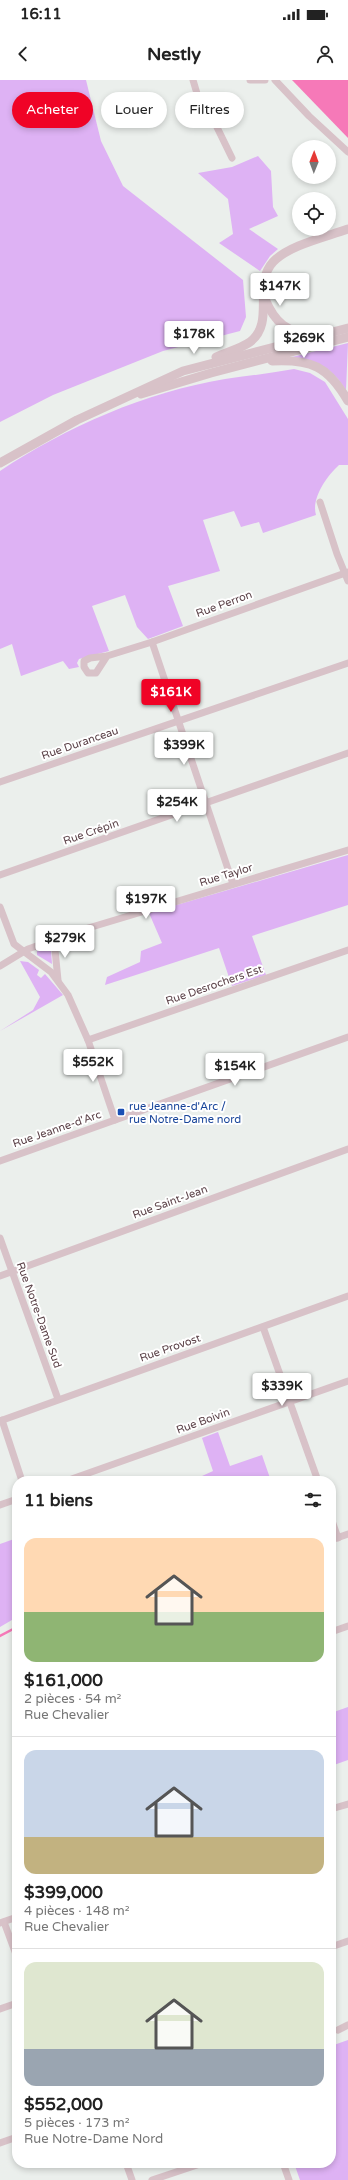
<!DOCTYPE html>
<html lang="fr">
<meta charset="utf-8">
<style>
body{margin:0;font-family:"Varela Round",sans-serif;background:#f6f6f6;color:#222;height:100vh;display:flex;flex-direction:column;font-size:15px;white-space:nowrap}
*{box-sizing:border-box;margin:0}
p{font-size:13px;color:#767676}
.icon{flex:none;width:22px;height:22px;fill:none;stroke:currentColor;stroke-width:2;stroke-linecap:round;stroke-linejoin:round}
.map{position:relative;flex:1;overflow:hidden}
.panel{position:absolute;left:12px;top:1396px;width:324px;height:692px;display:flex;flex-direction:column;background:#fff;border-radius:16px;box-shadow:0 2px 6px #0003}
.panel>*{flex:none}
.guide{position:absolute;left:12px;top:12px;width:324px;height:36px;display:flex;gap:8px}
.needle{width:26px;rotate:1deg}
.tools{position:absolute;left:292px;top:60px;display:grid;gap:8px}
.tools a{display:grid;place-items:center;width:44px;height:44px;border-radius:50%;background:#fff;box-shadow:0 2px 6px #0003;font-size:20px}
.price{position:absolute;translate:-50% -34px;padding:0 9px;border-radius:4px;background:#fff;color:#222;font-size:13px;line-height:26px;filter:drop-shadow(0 1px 2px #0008)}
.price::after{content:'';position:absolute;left:50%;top:24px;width:12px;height:9px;margin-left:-6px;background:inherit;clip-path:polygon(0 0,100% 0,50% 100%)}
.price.active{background:#f00326;color:#fff}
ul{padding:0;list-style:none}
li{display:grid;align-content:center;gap:8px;height:212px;padding:0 12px}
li+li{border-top:1px solid #e0e0e0}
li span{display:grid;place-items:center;height:124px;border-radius:12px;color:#555}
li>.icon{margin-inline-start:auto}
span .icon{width:72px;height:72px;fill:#fffc;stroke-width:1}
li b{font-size:17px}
h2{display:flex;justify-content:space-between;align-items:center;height:48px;padding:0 12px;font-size:17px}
.pill{padding:0 14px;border-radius:18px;background:#fff;box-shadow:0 2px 6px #0003;font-size:14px;line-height:36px}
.pill.active{background:#f00326;color:#fff}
.status{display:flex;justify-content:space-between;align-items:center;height:28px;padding:0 20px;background:#fff;direction:ltr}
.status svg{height:11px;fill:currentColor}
header{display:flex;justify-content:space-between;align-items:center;height:52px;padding:0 12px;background:#fff;font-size:18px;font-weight:700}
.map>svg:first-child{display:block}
</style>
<div class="status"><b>16:11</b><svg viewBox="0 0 49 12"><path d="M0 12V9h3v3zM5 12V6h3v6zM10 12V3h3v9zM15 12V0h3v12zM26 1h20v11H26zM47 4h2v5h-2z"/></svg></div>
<header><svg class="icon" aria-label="back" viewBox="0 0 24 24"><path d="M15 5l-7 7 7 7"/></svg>Nestly<svg class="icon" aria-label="person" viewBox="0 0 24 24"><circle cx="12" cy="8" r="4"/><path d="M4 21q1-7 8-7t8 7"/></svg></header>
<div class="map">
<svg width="348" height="2100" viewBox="0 0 348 2100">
<rect width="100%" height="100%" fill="#ebefec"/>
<!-- green -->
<g fill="#deb2f4">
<polygon points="0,0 86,0 101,61 123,106 243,200 246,237 240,251 163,271 53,315 0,342"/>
<polygon points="258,76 271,91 273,127 278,136 249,149 278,169 270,176 260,191 219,163 233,154 228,119 198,93 232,87"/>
<path d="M348,263L346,310C331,286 318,282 292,277Z"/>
<path d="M294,289L310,293L325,302L348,339V385H339C327,396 311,418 316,435L263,453L259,442L241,447L234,431L203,440L220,491L168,506L183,546L148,559L137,547L125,515L92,526L109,571L79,579L77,583L79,587L69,589L63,581L21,596L12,564L0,569V391C66,347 146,312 225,299C248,296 271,293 294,289Z"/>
<polygon points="348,775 348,825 252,856 266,895 232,906 219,868 105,905 107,897 140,882 141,871 162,863 149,833"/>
<polygon points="43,868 51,870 52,884 37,875 37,871"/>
<polygon points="20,881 28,882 39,890 37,895 41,898 45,894 63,915 0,951 33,930 40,917"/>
<polygon points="218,1352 230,1386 262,1375 271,1401 191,1401 213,1391 202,1358"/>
<polygon points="17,1458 17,1537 0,1547 0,1464"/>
<polygon points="348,1627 348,1680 331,1686 331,1633"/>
<polygon points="348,1960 348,2100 300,2100 294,2083 331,2083 331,1966"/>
</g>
<!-- water -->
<polygon fill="#f679b8" points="292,0 348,0 348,58"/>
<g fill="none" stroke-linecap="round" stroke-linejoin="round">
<!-- stream -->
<polyline stroke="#f679b8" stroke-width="2.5" points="0,1556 17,1547"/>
<!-- minor -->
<g stroke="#d8c2c8" stroke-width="7">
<polyline points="193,0 198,17 212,37 232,78"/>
<polyline points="250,0 265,0"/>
<polyline points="275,0 309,36 348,72"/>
<polyline points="320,422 337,474 348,501"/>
<polyline points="152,562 233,804"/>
<polyline points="107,576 96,593 88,593 84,587 84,581 90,578 107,576 152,562 348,492"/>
<polyline points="0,702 348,583"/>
<polyline points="0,795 348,673"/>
<polyline points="0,827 14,864 51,892 68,915 88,960 115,1040"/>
<polyline points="54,860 58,900"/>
<polyline points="0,886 28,869 85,849 348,770"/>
<polyline points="88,960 348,870"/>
<polyline points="0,1081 348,957"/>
<polyline points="0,1158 58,1319"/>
<polyline points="0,1196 348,1069"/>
<polyline points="263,1247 318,1401"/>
<polyline points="2,1340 22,1401"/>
<polyline points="0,1341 348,1216"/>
<polyline points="66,1401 348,1301"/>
<polyline points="0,1425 17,1419"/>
<polyline points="331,1438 338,1458"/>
<polyline points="331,1460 348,1454"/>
<polyline points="331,1552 348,1546"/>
<polyline points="331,1729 348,1724"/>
<polyline points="4,1842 17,1877"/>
<polyline points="0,1843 17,1837"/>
<polyline points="331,1867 348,1861"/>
<polyline points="0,1929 17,1923"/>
<polyline points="338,1950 348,1945"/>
<polyline points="0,2063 17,2057"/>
<polyline points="126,2083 132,2100"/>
<polyline points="283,2083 289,2100"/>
<polyline points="152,2100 203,2083"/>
</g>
<!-- tertiary -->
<g stroke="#d8c2c8" stroke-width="9">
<path d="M265,219C275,243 287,253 313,254"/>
<path d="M216,277C227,272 240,269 250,262C276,242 252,205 273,182C289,165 326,157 348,149"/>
<path d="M272,281C311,279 328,286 348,321"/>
<polyline points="141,314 211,293 348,257"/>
<polyline points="0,383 77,340 183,291 348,248"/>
</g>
</g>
<!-- markers -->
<rect fill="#1a4fb4" stroke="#fff" stroke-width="1.5" x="117" y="1028" width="8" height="8" rx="2"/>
<g text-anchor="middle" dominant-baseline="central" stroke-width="4" stroke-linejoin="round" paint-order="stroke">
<!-- street labels -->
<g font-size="11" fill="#5b4248" stroke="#fff">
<text transform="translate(224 524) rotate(-20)">Rue Perron</text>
<text transform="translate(80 663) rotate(-19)">Rue Duranceau</text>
<text transform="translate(91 752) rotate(-19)">Rue Crépin</text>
<text transform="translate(226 795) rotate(-17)">Rue Taylor</text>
<text transform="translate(214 905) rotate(-19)">Rue Desrochers Est</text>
<text transform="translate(57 1049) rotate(-19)">Rue Jeanne-d'Arc</text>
<text transform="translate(170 1122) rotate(-20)">Rue Saint-Jean</text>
<text transform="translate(39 1235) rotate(70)">Rue Notre-Dame Sud</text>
<text transform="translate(170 1268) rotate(-19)">Rue Provost</text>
<text transform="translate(203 1341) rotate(-20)">Rue Boivin</text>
</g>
<!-- transit labels -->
<g font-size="11" fill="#164399" stroke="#fff" text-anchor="start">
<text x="129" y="1026">rue Jeanne-d'Arc /<tspan x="129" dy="13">rue Notre-Dame nord</tspan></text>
</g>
</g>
</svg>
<div class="tools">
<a><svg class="needle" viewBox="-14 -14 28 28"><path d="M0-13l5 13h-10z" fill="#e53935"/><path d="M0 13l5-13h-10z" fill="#767676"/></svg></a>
<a><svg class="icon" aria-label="locate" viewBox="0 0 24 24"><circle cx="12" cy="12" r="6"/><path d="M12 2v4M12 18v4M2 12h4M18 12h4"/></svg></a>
</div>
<b class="price" style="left:280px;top:227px">$147K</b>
<b class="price" style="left:194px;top:275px">$178K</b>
<b class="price" style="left:304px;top:279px">$269K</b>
<b class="price active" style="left:171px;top:633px">$161K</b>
<b class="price" style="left:184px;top:686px">$399K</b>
<b class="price" style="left:177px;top:743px">$254K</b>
<b class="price" style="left:146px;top:840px">$197K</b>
<b class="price" style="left:65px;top:879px">$279K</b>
<b class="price" style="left:93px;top:1003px">$552K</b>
<b class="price" style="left:235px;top:1007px">$154K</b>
<b class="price" style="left:282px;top:1327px">$339K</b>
<div class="guide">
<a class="pill active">Acheter</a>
<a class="pill">Louer</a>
<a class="pill">Filtres</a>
</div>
<section class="panel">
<h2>11 biens<svg class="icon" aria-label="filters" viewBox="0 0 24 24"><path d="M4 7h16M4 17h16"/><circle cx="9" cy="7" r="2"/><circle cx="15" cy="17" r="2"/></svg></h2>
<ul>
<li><span style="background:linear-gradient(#ffd9b3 60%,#8fb573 0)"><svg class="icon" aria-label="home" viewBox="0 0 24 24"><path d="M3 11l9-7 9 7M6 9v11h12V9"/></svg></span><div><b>$161,000</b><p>2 pièces · 54 m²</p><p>Rue Chevalier</p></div></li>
<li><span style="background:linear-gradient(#c9d6e8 70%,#c2b280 0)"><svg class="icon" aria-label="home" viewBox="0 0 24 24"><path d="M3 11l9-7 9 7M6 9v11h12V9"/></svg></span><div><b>$399,000</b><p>4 pièces · 148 m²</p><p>Rue Chevalier</p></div></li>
<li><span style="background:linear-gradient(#dfe7d0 70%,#9aa5b1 0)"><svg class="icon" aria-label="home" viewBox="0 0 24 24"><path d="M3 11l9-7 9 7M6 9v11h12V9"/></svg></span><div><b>$552,000</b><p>5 pièces · 173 m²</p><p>Rue Notre-Dame Nord</p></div></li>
</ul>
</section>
</div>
